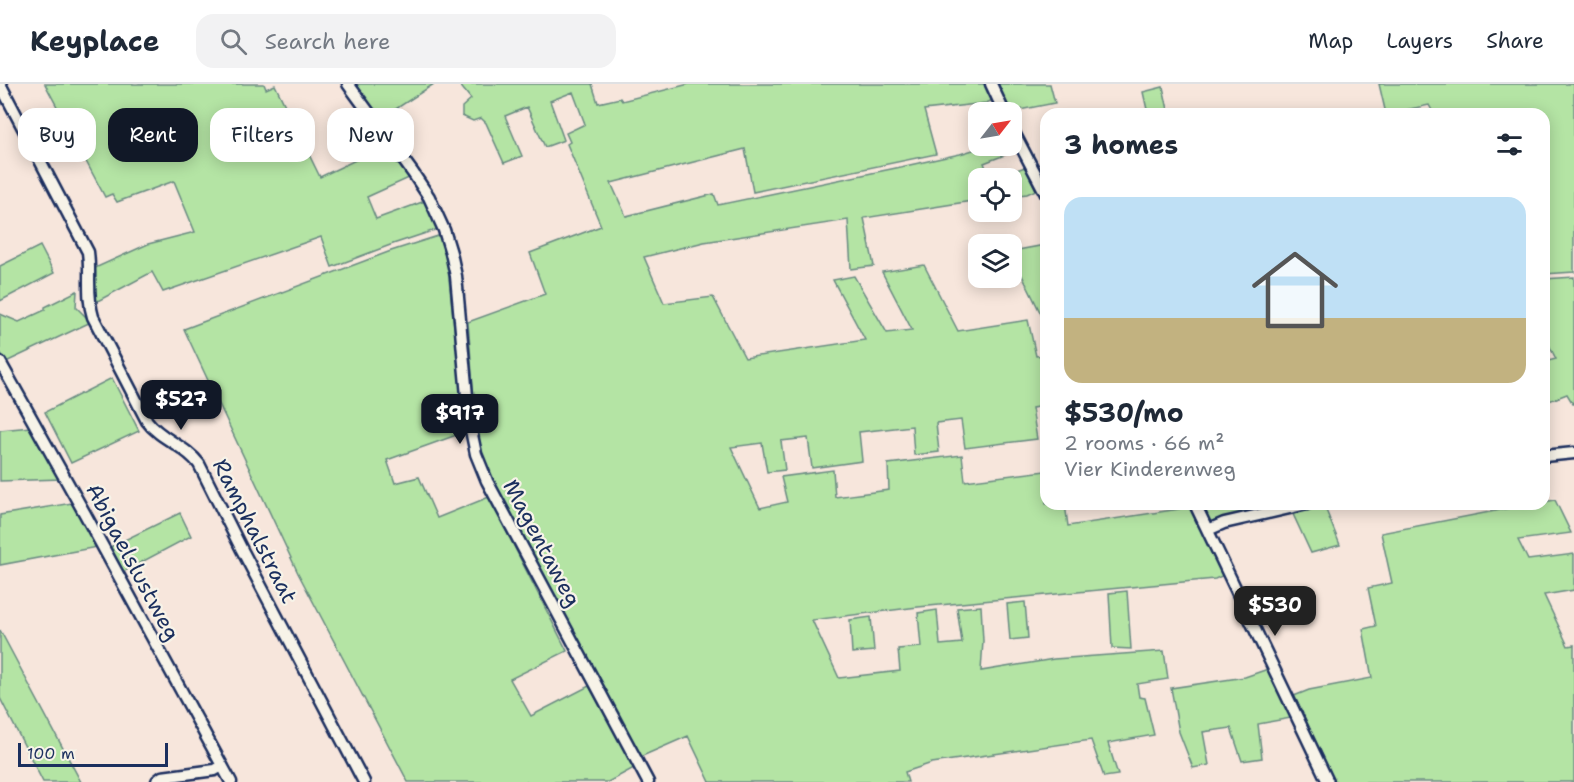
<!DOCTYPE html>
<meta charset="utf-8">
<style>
body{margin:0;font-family:"Shantell Sans",sans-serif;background:#f2f2f3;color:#1f2937;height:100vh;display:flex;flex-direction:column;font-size:22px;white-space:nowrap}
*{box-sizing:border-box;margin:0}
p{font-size:20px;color:#747a83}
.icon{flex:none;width:33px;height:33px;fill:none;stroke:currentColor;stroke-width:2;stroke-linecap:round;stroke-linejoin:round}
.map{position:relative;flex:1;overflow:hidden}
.sheet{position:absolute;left:1040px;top:24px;width:510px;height:402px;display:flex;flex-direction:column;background:#fff;border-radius:18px;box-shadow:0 3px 15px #0003}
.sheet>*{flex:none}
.guide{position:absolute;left:18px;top:24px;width:570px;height:54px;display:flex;gap:12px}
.needle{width:39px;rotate:59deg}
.tools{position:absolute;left:968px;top:18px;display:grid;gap:12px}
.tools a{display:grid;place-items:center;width:54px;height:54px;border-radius:12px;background:#fff;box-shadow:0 3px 15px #0003;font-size:30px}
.scale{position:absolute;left:18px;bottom:15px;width:150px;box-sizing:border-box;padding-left:6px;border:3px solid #1b2f5e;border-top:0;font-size:16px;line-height:21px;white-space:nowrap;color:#1b2f5e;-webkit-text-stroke:4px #f7f3e8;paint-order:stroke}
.price{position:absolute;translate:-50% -51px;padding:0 14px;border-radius:12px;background:#111827;color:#fff;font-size:20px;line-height:39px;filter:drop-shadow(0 2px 3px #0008)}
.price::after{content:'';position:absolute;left:50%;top:36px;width:18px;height:14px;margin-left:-9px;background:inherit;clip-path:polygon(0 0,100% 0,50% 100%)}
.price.active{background:#222;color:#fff}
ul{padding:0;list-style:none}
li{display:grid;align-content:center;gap:12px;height:318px;padding:0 24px}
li+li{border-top:2px solid #e0e1e3}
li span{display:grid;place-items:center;height:186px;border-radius:18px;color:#555}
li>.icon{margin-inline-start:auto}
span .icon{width:108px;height:108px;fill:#fffc;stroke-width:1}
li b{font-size:26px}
h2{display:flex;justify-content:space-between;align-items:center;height:72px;padding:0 24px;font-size:26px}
.chip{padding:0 21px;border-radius:18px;background:#fff;box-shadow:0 3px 15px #0003;font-size:21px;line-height:54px}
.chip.active{background:#111827;color:#fff}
header{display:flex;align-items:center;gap:36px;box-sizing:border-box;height:84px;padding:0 30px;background:#fff;border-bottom:2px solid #e0e1e3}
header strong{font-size:28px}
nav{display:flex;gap:33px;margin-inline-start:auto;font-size:21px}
.search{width:420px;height:54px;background:#f2f2f3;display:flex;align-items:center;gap:15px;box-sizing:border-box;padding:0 21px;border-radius:18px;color:#747a83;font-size:22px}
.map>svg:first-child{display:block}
</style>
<header>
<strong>Keyplace</strong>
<div class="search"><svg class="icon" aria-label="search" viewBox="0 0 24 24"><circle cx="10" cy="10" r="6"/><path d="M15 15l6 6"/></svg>Search here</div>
<nav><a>Map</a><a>Layers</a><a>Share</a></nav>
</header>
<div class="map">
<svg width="1574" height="698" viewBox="0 0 1574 698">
<rect width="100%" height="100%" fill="#f7e6dc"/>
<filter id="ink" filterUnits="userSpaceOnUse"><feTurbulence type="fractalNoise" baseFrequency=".0167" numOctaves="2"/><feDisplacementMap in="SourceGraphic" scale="12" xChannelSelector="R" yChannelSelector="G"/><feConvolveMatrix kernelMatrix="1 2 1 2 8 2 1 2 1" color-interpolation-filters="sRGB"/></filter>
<g filter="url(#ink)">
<!-- green -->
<g fill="#b4e4a4" stroke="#688a81" stroke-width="1.5">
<polygon points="45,0 264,0 266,5 275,1 320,93 385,62 409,94 367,113 376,135 425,117 438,145 393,160 332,183 321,153 163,208 152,188 94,219 95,184 148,160 195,148 174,97 117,118 112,110 105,113"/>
<polygon points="353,0 434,0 379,36"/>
<polygon points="459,0 592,0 598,19 620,14 622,17 689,0 985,0 993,16 986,19 924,26 936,70 753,108 745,65 611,99 626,132 714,110 718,121 896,84 960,70 986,62 1011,62 1011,58 1018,66 984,79 990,94 978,94 978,116 864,134 874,182 851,185 848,136 704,158 644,173 664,219 713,213 745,274 865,256 833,196 854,192 887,249 912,246 882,188 924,181 958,247 1028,236 1036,272 1045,271 1045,322 1032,324 1037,355 965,364 961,336 936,339 939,368 914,371 912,342 859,348 862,377 812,384 808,354 781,357 785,386 767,388 762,359 731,363 760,424 787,418 781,393 833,386 835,413 889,406 888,380 962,371 965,397 1045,387 1046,420 1065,420 1068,442 1179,425 1190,420 1224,491 1215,495 918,523 812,536 839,594 900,587 898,565 921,563 918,529 937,526 940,561 962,559 957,524 981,522 983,557 981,587 1054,575 1164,567 1168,595 1137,600 1139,613 1145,614 1154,651 1108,659 1118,691 1104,693 1091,656 932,679 905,688 908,698 710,698 688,652 640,673 558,522 493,395 482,369 476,341 468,238 545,210 530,169 601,142 567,60 570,58 566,49 585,40 573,8 550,17 564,56 545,63 527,23 505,32 522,72 504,79 486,39 481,34 473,37 462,32 462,23 471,15"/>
<polygon points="996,0 1050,0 1055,19 1009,28"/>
<polygon points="1379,0 1574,0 1574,188 1544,190 1544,30 1434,30 1429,21 1386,30"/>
<polygon points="1163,3 1169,30 1148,30 1143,8"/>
<polygon points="1025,83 1036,106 1027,110 1011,112 1011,94 994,94"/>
<polygon points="441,151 447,176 465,348 387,376 395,399 419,393 437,434 489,413 567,567 510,595 531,632 589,602 634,684 608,698 408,698 298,489 184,245 391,167"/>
<polygon points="1045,161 1045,232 1042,232 1012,171 1014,168 1018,166"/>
<polygon points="40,162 54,189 0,217 0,182"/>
<polygon points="1574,193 1574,320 1573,320 1567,310 1544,319 1544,278 1556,275 1544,251 1544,195"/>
<polygon points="77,207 76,223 91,238 6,278 0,268 0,230 19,238 45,226 45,223"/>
<polygon points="112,294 139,347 71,379 45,328"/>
<polygon points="31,343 61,395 0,397 0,346"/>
<polygon points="1555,416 1571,449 1518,456 1528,476 1574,470 1574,506 1544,511 1568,562 1574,561 1574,698 1335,698 1294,612 1309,606 1372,594 1363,545 1376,542 1368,504 1392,499 1381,449 1531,420 1544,420 1544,418"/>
<polygon points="72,419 97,463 0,481 0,431"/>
<polygon points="1201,420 1243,420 1249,430 1212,439 1208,436"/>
<polygon points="1324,421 1340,461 1311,469 1292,428"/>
<polygon points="180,429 191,452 121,489 108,464"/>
<polygon points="1127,507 1131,565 1112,564 1109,509"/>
<polygon points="1025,518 1028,554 1010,556 1007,520"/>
<polygon points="871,533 874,567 852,569 850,536"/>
<polygon points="0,546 81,698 43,698 0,614"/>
<polygon points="1268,585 1291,634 1258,640 1262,674 1242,677 1231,644 1203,648 1209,681 1193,684 1179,648 1171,604 1245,593"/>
</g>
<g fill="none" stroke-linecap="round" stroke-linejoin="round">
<defs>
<g id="minor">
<path d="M0,0L88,168C91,190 86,211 93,233L147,337C161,356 185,361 199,380L241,464L364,698"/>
<polyline points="348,0 413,89 429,113 444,146 451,169 456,192 468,323 471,346 476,370 487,397 648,698"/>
<polyline points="991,0 1004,28"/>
<polyline points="1011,43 1046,110"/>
<polyline points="0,278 85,430 231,698"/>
<polyline points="1544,372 1574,369"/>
<polyline points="1195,420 1328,698"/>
<polyline points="1208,446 1224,439 1307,420"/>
<polyline points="157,697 162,693 215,686 222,682"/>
</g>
</defs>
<!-- minor casing -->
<use href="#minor" stroke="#1b2f5e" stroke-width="15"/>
<!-- minor -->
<use href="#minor" stroke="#f7f3e8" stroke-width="10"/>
</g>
</g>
<g text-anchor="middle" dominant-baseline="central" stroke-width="4.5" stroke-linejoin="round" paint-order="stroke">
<!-- street labels -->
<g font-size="22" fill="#1b2f5e" stroke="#f7f3e8">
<text transform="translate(255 447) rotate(63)">Ramphalstraat</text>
<text transform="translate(542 459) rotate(62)">Magentaweg</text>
<text transform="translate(133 478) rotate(62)">Abigaelslustweg</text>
</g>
</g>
</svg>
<div class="tools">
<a><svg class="needle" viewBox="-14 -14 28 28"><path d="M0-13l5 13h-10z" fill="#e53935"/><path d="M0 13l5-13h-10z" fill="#747a83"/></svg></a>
<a><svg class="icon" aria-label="locate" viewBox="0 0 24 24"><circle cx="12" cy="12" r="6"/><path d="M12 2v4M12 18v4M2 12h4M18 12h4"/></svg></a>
<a><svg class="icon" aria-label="layers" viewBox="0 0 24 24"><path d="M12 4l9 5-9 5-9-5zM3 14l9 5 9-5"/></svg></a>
</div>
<div class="scale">100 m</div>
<b class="price" style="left:181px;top:347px">$527</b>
<b class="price" style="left:460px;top:361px">$917</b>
<b class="price active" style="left:1275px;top:553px">$530</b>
<div class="guide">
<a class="chip">Buy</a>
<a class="chip active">Rent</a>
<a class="chip">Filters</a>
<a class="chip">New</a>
</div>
<section class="sheet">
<h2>3 homes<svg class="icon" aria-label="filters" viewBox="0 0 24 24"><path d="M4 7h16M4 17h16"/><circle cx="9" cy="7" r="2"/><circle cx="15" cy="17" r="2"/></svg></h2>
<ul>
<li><span style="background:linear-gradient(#bfe0f5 65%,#c2b280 0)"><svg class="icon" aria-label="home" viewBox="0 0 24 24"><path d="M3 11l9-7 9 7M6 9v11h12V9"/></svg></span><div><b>$530/mo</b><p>2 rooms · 66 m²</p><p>Vier Kinderenweg</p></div></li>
</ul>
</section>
</div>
